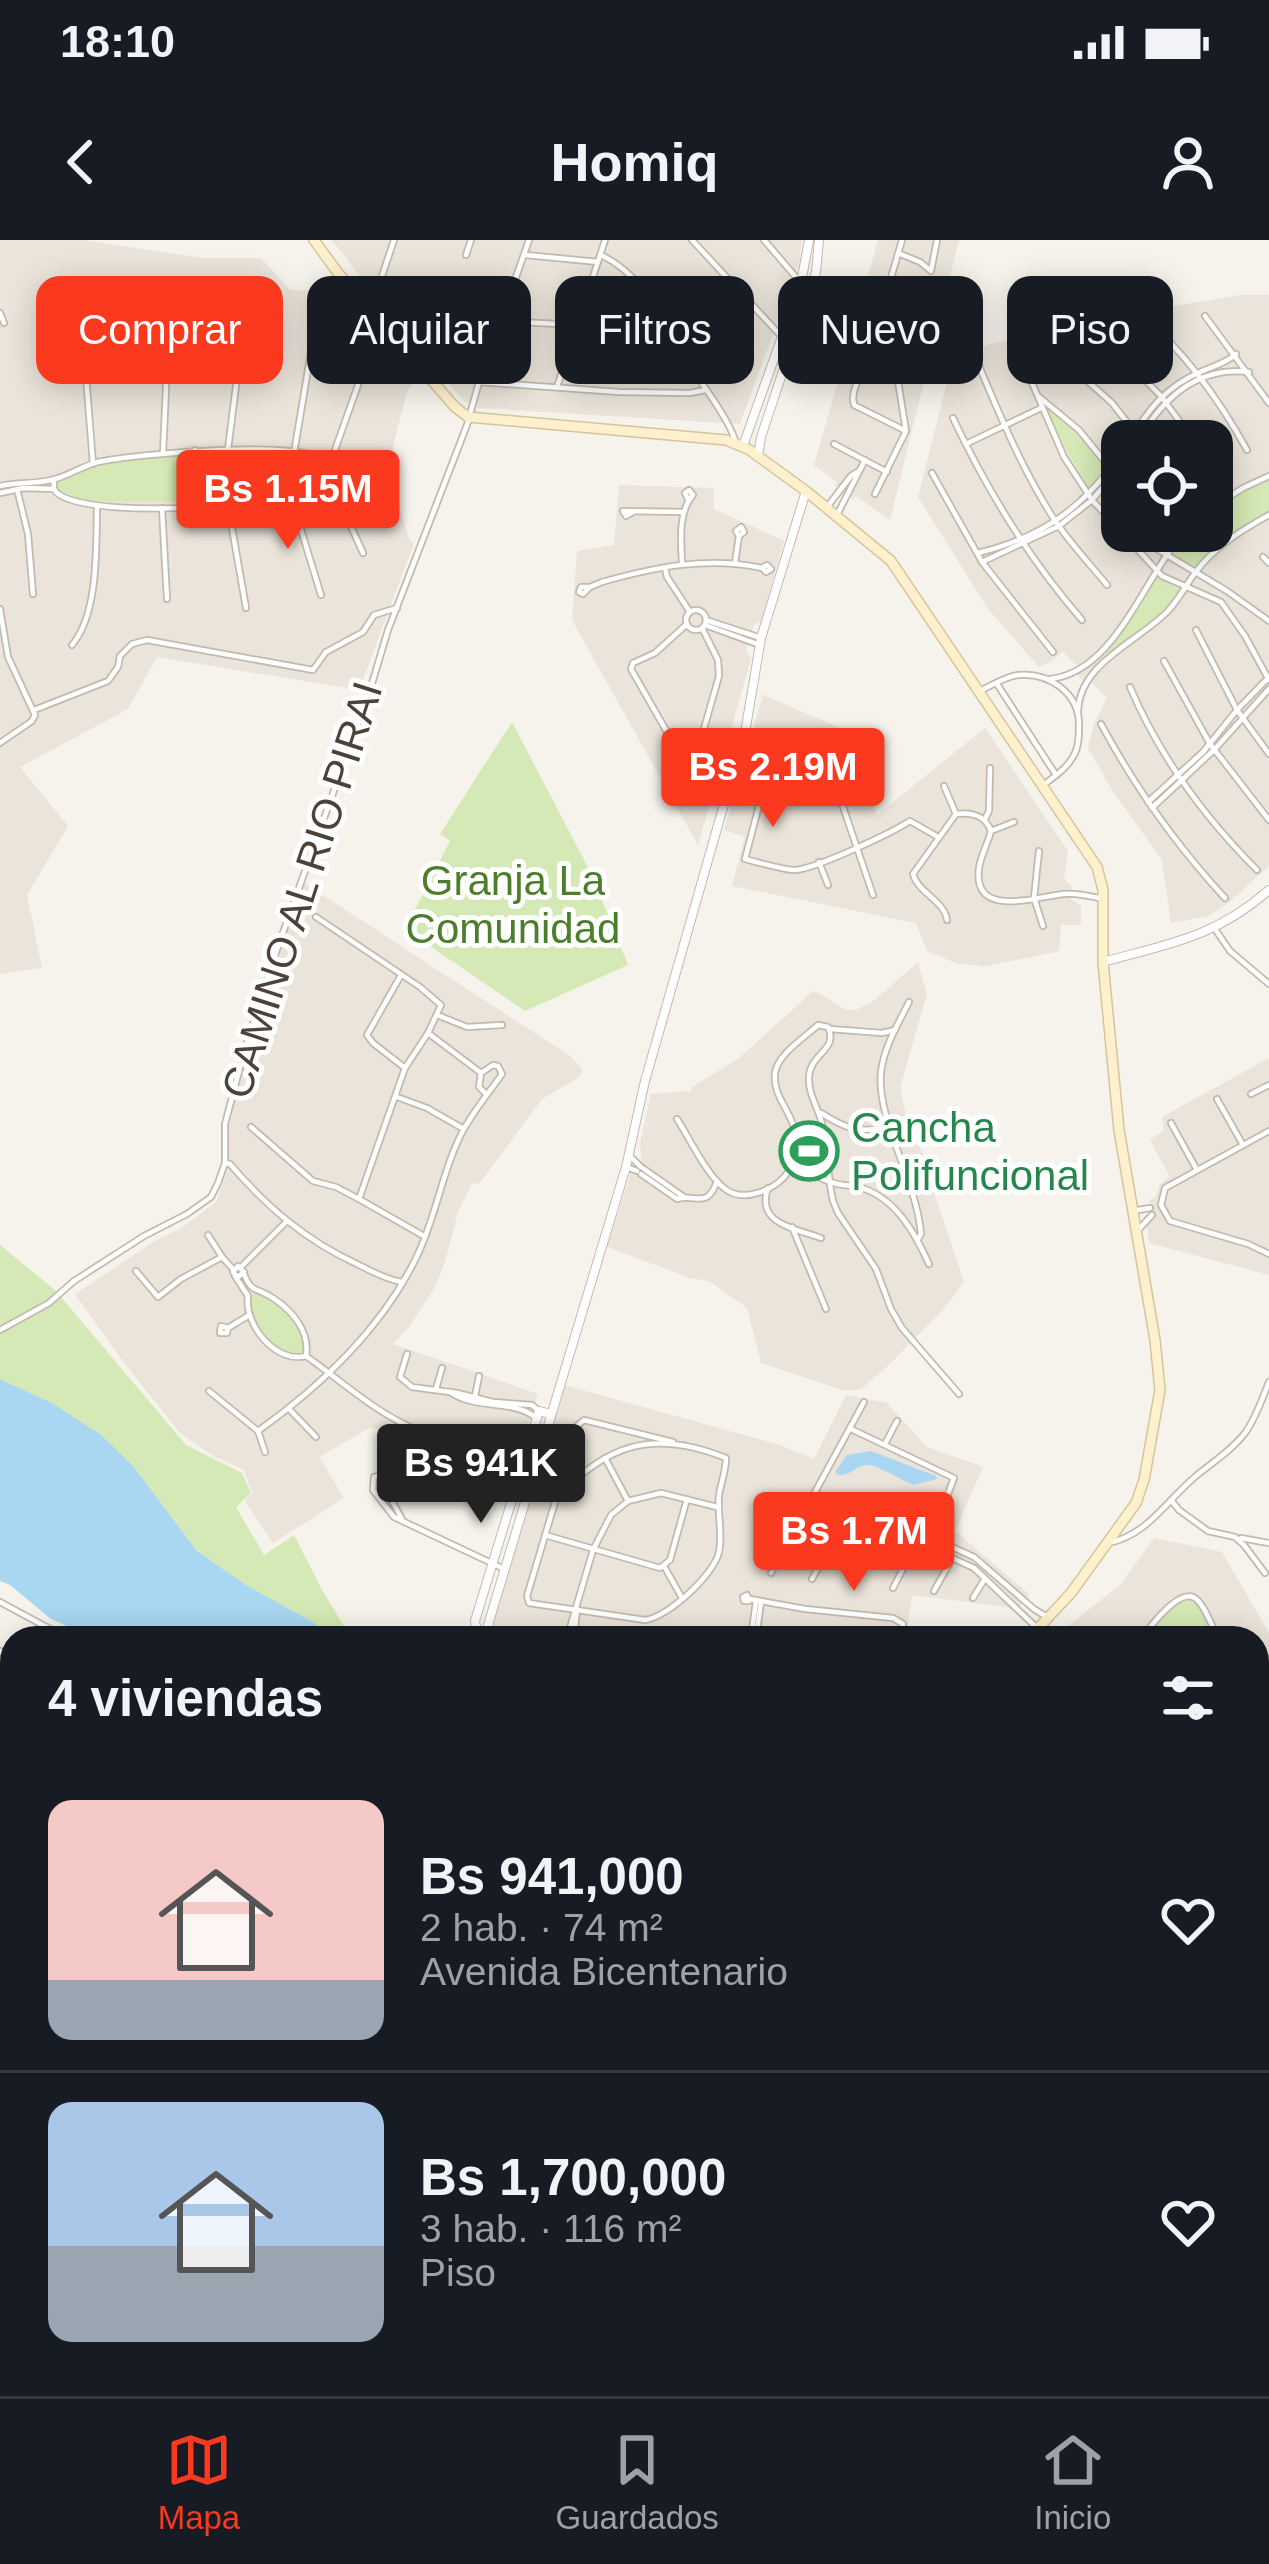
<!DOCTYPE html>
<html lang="es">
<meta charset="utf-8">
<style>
body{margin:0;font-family:Arial,sans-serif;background:#20242c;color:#f1f3f6;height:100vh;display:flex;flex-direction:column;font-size:45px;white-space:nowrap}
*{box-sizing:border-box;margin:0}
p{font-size:39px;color:#9ea1a6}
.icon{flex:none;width:66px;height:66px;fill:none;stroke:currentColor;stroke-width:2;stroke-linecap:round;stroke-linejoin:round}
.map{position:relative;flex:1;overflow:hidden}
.side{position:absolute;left:0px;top:1386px;width:1269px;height:771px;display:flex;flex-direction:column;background:#171b24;border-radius:36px 36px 0 0;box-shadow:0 6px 30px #0003}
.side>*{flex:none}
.top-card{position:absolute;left:36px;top:36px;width:1197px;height:108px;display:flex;gap:24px}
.fabs{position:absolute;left:1101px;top:180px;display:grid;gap:24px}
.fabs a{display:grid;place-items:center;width:132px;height:132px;border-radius:24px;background:#171b24;box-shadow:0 6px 30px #0003;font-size:60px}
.price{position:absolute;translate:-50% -102px;padding:0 27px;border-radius:12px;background:#fa391f;color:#fff;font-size:39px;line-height:78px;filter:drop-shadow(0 3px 6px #0008)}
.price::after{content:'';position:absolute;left:50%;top:72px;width:36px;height:27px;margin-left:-18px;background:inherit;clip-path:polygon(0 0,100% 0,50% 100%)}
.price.selected{background:#222;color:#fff}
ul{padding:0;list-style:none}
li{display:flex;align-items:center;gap:36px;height:300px;padding:0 48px}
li+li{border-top:3px solid #363941}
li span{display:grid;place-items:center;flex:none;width:336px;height:240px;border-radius:24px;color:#555}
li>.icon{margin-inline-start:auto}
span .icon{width:144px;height:144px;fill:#fffc;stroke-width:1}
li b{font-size:51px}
h2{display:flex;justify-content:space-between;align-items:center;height:144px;padding:0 48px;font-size:51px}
.chip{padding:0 42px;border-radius:24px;background:#171b24;box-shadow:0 6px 30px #0003;font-size:42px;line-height:108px}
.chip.selected{background:#fa391f;color:#fff}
.status{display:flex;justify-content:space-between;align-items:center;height:84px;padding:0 60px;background:#171b24;direction:ltr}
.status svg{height:33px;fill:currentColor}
header{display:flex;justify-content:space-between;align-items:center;height:156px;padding:0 48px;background:#171b24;font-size:54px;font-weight:700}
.tab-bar{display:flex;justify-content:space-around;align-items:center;height:168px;border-top:3px solid #363941;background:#171b24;font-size:33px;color:#9ea1a6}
.tab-bar a{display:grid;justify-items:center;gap:6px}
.tab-bar .selected{color:#fa391f}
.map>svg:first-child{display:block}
</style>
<div class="status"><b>18:10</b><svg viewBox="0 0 49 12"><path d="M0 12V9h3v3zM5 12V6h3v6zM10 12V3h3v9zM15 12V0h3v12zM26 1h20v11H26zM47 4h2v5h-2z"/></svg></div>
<header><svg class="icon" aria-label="back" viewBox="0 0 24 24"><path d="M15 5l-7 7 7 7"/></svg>Homiq<svg class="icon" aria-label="person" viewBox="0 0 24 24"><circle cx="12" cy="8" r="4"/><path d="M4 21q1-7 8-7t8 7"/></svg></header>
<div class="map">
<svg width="1269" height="2156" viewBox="0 0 1269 2156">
<rect width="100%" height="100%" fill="#f6f3ec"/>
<!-- residential -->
<g fill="#eae4da" fill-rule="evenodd">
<polygon points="0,0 83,0 202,18 261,18 290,50 335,52 412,145 408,149 394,202 390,232 398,265 410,301 414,303 359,450 157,417 128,469 20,527 68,586 27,655 42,728 0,734"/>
<polygon points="332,0 802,0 799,24 740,184 480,168 464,161 407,97"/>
<polygon points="878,0 959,0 890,280 856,256 853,260 848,253 835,246 837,242 814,225"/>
<path d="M1240,55H1269V626L1227,664L1209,676L1171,683L1162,620L1114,553L1088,508L1094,483L1107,458L1092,443L1085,444L1076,432L1078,427L1063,411L1052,421L1039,427L988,369L918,257L952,122L986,105L1016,99L1075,100L1127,74ZM1122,201H1212V291H1122Z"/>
<polygon points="619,245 714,248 714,269 784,301 761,382 754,384 746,410 751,419 698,605 572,380 577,311 614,305"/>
<polygon points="763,455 845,490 877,575 985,488 1068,611 1064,639 1072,646 1070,659 1081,666 1081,685 1061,685 1059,711 987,726 958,724 927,711 916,683 732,646 745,597 724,590"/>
<polygon points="304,643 570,816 583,830 578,838 542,859 479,944 472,943 458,972 445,1022 435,1047 409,1087 393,1104 538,1154 519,1212 514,1217 511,1244 401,1224 399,1196 371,1187 319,1217 344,1258 273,1303 245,1261 252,1252 244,1230 213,1216 180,1193 122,1120 75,1054 155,1001 180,989 216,962 227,931 229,886 245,821 271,735"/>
<polygon points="918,722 927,754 900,847 906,874 926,921 933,950 964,1042 946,1066 891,1123 861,1149 845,1151 761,1123 747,1068 709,1041 690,1038 607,1007 631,933 636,933 642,925 640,904 651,854 691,851 691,848 739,818 811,753 815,751 846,770 856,770 875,760"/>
<polygon points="1269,818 1269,1035 1149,1003 1147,984 1155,977 1149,960 1156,957 1160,944 1170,937 1150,900 1164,890 1162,877"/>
<polygon points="564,1145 780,1205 814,1219 846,1155 887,1163 927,1207 983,1227 955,1291 1029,1354 1021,1366 1013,1371 1007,1367 912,1355 906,1398 547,1398 498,1391 493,1384"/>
<polygon points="1154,1298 1222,1312 1269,1393 1269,1499 1257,1498 1257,1398 1053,1398 1121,1344"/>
<polygon points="1257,1516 1269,1518 1269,1825 1257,1820"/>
</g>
<!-- green -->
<g fill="#d4e9b5">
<polygon points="1050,167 1079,194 1108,229 1092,248 1088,247 1047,173"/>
<path d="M204,213L295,215L331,224L336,232L335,235C297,258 248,260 204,264C194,254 198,232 199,217Z"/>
<polygon points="188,214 192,221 192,260 188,262 91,261 77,258 57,248 60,239 99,225"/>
<polygon points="1269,241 1269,271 1234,292 1196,327 1173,315 1178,304 1192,291 1212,291 1212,274 1243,252"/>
<polygon points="1155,337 1179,350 1178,355 1150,384 1107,415 1106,410 1130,379"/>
<polygon points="512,482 593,637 628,725 525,771 405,689 450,601 440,594"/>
<polygon points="0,1005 55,1050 186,1205 242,1233 251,1253 236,1267 264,1315 294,1295 320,1346 351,1398 326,1398 315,1383 246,1345 197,1311 134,1227 52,1163 0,1139"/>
<path d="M257,1053C281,1062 304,1083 306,1110C280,1127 247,1081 250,1056Z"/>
<polygon points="1186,1359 1196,1363 1215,1398 1144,1398 1166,1372"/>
<polygon points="0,1414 12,1424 12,1711 0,1698"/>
<polygon points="241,2145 495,2146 508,2145 502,2148 505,2151 504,2156 251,2156"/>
<polygon points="560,2145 706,2145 716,2156 555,2156 563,2149"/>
</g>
<!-- water -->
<g fill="#a9d6f1">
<polygon points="0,1139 52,1163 101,1195 134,1227 197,1311 246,1345 315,1383 326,1398 93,1398 51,1379 10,1345 0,1341"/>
<path d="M871,1211L936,1236L937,1239L913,1245C903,1241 874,1223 866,1225C854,1227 853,1235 838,1235L835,1232L847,1215Z"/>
<polygon points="846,2145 1169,2145 1195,2156 853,2156"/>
</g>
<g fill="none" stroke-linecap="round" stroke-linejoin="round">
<!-- stream -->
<polyline stroke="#a9d6f1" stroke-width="3" points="318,2145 328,2156"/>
<defs>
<g id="minor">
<polyline points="692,0 782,97"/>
<polyline points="764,0 801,43"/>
<polyline points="898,13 920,22 931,31 937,0"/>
<polyline points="466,15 471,0"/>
<polyline points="526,15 598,22"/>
<path d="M601,15C630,29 654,57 661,89C682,117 727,172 736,203"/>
<polyline points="85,47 85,123 93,224"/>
<polyline points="886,55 936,78 938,82 932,107"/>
<polyline points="162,57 166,148 163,213"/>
<polyline points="367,67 376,54 394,0"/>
<polyline points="0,73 4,83"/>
<path d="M1143,76C1186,114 1219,159 1247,210"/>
<polyline points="1205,76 1269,163"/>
<polyline points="500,81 661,89"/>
<polyline points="1103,98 1161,156 1194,201"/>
<polyline points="1020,115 1064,217 1092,260 1162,336 1221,362 1245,396 1269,440"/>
<path d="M862,117C866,134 849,148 854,165L906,191"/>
<path d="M979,126C1001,178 1023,231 1054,279C1069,302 1089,323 1107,345"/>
<polyline points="1073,128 1112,163 1142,201"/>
<polyline points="479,142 619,152 690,153 705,150"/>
<polyline points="557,147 605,0"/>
<polyline points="1038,156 1079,190 1109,227"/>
<path d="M953,178C988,252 1028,318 1082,380"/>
<path d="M1130,201C1148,169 1166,147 1200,132C1213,126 1225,124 1236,114"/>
<path d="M1138,201C1162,159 1197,126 1249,132"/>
<polyline points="834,204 887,232"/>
<polyline points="966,204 1041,168"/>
<polyline points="228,209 236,146 240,63"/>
<polyline points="195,210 196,265"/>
<polyline points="294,213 313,100"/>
<polyline points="331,221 358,145"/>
<polyline points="932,233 982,322 1053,412"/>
<polyline points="331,242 363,313"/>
<path d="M0,246C18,242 39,244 55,239C69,235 83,226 98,222C134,214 312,197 336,225C338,227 338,230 339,233C310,269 99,280 60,255C52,250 54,248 54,239"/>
<polyline points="17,249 28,294 33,354"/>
<polyline points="0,253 24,248 54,249"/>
<polyline points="875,254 906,191 886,66 886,55 902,0"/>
<polyline points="291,257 321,355"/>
<polyline points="228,265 246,368"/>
<polyline points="827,267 851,236 859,231"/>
<polyline points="162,268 167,359"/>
<polyline points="1212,268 1243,248 1269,236"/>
<polyline points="633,272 626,276 623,271 684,272"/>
<polyline points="838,273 865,220"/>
<polyline points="1143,291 1157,309 1227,351 1269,381"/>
<path d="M978,313C1043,297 1083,268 1122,213"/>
<polyline points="1263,317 1269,323"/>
<polyline points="982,322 1059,286 1092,260 1122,225"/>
<path d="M682,323C681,300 678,272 693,255L689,250L685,253L688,259"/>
<polyline points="735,323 739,296 744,292 741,287 736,291 739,296"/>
<polyline points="665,328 667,337 690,372"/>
<path d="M590,347H581L579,352L583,354L590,347L602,342C655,327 708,316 762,328L766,332L771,329L767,325L762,328"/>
<polyline points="0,369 8,417 35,475 32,481 0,503"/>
<circle cx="696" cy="380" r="10"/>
<polyline points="706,380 761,398"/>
<polyline points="687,384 655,413 633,423 631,429 691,534"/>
<polyline points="705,385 760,405"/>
<polyline points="1196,390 1237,470 1269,514"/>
<path d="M72,405C99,373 96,306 97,266"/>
<polyline points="1164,421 1210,504 1269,580"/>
<path d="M1050,439C1117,432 1144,334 1186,291"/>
<polyline points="997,444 1056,535"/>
<path d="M1130,447C1159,515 1205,578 1257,630"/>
<path d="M982,450C994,444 1005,437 1018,435C1048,432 1078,452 1079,483C1079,497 1079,509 1071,520C1064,531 1052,538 1042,546"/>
<polyline points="34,470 108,441 118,427 120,416 132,404 147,400 313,430 326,412 363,392 374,375 397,368"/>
<path d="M1078,474C1077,424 1138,402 1168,371C1179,359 1186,345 1195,333C1214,307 1242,290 1269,275"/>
<path d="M1101,484C1135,547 1176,605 1225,658"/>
<polyline points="691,543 689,550 694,553 696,548 691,543 691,534 719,436 718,420 702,388"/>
<polyline points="944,546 956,574"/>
<polyline points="1148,562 1203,512 1237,470 1269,437"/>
<polyline points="1152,568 1214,510 1269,449"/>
<polyline points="985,579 989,571 990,528"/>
<polyline points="991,591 1014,582"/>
<polyline points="1039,611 1034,658 1043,686"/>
<polyline points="819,622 828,645"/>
<path d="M873,655L821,502L778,493L745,619C760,623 777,628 793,630C812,631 891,593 910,581L938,597"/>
<polyline points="316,677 420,747 441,765 428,793 405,828 359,959"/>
<path d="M947,680C944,660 918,653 913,634L956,574C972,572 985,575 991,591C988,603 981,615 979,628C972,680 1038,656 1064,654C1077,653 1090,656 1103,659"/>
<polyline points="1215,689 1230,711 1269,744"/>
<polyline points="401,735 367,795 373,803 405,828"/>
<path d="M909,762C898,784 884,807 881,832C876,879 917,941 921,994L918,999"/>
<polyline points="437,775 467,787 502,785"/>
<polyline points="830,789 882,793 895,790"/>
<polyline points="428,793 481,833"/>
<polyline points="481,833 479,847 486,854"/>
<polyline points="1251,854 1269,845"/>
<polyline points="397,857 427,868 462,888"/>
<polyline points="1217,859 1243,905"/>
<path d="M821,873C840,885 857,894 880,888L888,877"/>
<path d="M677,879C690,899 706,934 724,948C743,964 776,950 789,931C795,921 797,906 796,895C793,873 772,856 775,833C778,814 804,798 818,785L828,787C839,810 810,813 809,837C808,854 818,867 822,884C828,909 827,936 833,961L838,973L876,1029L891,1069L902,1088L959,1154"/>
<polyline points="1171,883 1197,930"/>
<polyline points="251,887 313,941 336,947 359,959 422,995"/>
<polyline points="1269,891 1165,948 1161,965 1170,981 1248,1004 1269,1014"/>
<polyline points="629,915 641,927"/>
<path d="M225,923L230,924C267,967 305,1000 357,1024C371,1031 385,1039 401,1042"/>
<polyline points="626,927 637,931"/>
<polyline points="644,929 684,957"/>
<path d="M789,930C811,929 815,938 834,943C843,946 852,945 862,948C896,959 915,993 929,1024"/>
<path d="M641,934L677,959C696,953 707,970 717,941"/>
<path d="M768,948C755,984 795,988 821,998"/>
<polyline points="1132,971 1150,968"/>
<polyline points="792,987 826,1069"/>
<polyline points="1139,989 1152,975"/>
<polyline points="208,995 222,1017 233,1029"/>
<polygon points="238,1026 244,1032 238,1037 233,1032"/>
<polyline points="241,1027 286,982"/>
<polyline points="136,1031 158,1057 181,1039 222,1017"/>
<path d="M244,1034C252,1054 257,1047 273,1058C293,1071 310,1092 306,1116"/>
<path d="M235,1036L248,1056C244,1085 276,1124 306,1116C340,1140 370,1168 408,1186C440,1202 474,1209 506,1222"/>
<polyline points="228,1088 227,1093 220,1093 221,1086 228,1088 248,1076"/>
<polyline points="0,1090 49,1063 74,1041 144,996 187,974 211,957 218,943 225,923 225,884 244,812 276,712 370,450 388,390 467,185 479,142 529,0"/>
<polyline points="407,1114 400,1137 412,1147 457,1153 493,1162 532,1165 539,1171"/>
<polyline points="436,1149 442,1128"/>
<polyline points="209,1151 258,1191 265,1212"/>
<path d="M450,1152C475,1170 511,1159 535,1177"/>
<polyline points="475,1156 479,1136"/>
<polyline points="289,1169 316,1197"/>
<polyline points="851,1189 954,1238 934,1291 934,1299 928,1306"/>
<path d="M258,1191C321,1146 383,1087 417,1016C437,975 443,926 465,887C476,868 490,851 502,834L498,826L493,825L481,833"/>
<polyline points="886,1202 897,1181"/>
<polyline points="485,1212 509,1215"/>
<polyline points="605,1218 628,1261"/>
<path d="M556,1259C607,1203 655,1189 726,1218C726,1231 721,1242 719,1255C717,1274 723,1293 719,1312C714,1335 668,1377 645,1380L529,1363L527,1356L578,1185L584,1180L673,1202"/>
<polyline points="813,1260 837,1274 859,1278 880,1291 899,1294 974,1328 1037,1388"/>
<polyline points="1171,1260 1179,1270 1208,1291 1235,1297 1244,1305 1265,1333"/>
<polyline points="402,1279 392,1261 389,1239 384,1235 374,1237 373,1250 394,1277 502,1328"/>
<polyline points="545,1295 660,1328 670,1320 687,1259"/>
<polyline points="1241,1298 1269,1303"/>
<polyline points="934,1299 974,1317 1034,1369 1047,1377"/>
<path d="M1108,1303C1147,1296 1168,1259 1196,1236C1213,1222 1232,1210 1245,1193C1256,1178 1262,1159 1269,1142"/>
<polyline points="664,1326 682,1358"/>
<polyline points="771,1333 864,1162"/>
<polyline points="812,1339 847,1277"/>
<polyline points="853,1343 880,1291"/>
<polyline points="893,1348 916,1304"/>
<polyline points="934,1351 952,1319"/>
<polygon points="747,1355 749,1361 744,1361 743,1357"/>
<polyline points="973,1358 984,1340"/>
<polyline points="750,1359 805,1369 893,1378 903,1384 902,1398"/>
<polyline points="0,1362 67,1398"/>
<polyline points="567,1398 593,1310 611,1275 628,1261 661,1253 717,1267"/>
<polyline points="574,1398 577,1369"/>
<polyline points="751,1398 756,1361"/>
<polyline points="756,1398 761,1362"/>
<path d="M1142,1398C1150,1387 1177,1351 1193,1357C1204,1362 1212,1387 1218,1398"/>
<polyline points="0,1411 12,1422"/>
<polyline points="1257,1448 1269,1460"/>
<polyline points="1257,1461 1269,1476"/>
<polyline points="1257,1578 1269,1581"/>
<polyline points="1257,1641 1269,1638"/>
<polyline points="1257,1702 1269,1701"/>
<polyline points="1257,1768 1269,1773"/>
<polyline points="0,1824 12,1824"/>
<polyline points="1257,1963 1269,1965"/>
<polyline points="0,2021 12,2007"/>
<polyline points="0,2093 12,2080"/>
<polyline points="0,2104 12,2115"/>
<polyline points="45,2145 57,2156"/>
<polyline points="126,2145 139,2156"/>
<polyline points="540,2145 545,2156"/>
<polyline points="0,2148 48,2149"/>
<polyline points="171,2156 172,2145"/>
<polyline points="506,2156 511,2145"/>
</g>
<g id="tertiary">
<polyline points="743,206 801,43 809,0"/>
<polyline points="758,216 761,197 816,32 819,0"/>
<path d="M1103,722C1168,704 1216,697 1269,650"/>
<polyline points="478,1398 475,1381 539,1171 551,1174"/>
<polyline points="500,1398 492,1395 488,1385 626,927 645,841 746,487 761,398 806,251"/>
</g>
<g id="secondary">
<polyline points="314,0 338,33 455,167 468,177 726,200 748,209 806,251 891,321 1097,627 1103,650 1103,722 1119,890 1155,1100 1160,1150 1144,1240 1136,1263 1071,1353 1029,1398"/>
<polyline points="1257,1504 1269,1505"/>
</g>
<g id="trunk">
<polyline points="0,1910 12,1921"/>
<polyline points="0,1940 12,1949"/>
<polyline points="219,2145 229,2156"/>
<polyline points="233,2145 243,2156"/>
</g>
</defs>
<!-- minor casing -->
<use href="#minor" stroke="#c2baae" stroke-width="8"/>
<!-- tertiary casing -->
<use href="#tertiary" stroke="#c2baae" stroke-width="10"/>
<!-- secondary casing -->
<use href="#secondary" stroke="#d5c59b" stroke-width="12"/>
<!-- trunk casing -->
<use href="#trunk" stroke="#df9e3d" stroke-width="16"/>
<!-- minor -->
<use href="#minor" stroke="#fff" stroke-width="4.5"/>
<!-- tertiary -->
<use href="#tertiary" stroke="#fff" stroke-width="8"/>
<!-- secondary -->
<use href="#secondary" stroke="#fff1cd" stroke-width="9"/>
<!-- trunk -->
<use href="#trunk" stroke="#fed486" stroke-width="14"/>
</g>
<!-- icons -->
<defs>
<symbol id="stadium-ring" viewBox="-11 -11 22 22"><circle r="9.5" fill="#fff" stroke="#2e9e5b" stroke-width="1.5"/><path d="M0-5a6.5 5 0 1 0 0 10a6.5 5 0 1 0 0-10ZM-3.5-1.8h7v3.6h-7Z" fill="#2e9e5b"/></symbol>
</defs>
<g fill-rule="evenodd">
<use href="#stadium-ring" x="776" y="878" width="66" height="66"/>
</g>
<g text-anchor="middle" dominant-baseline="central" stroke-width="10" stroke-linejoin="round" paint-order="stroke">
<!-- park labels -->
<g font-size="42" fill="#4d7e2b" stroke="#fff">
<text x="513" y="640">Granja La<tspan x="513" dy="48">Comunidad</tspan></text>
</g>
<!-- street labels -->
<g font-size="42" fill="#4b4339" stroke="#fff">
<text transform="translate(302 650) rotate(-72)">CAMINO AL RIO PIRAI</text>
</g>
<!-- leisure labels -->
<g font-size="42" fill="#27864d" stroke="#fff" text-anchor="start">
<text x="851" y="887">Cancha<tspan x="851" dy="48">Polifuncional</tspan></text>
</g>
</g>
</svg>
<div class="fabs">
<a><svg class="icon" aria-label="locate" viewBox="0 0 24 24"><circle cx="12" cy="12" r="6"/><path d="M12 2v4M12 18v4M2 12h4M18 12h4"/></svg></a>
</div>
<b class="price" style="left:288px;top:312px">Bs 1.15M</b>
<b class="price" style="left:773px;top:590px">Bs 2.19M</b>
<b class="price selected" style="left:481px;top:1286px">Bs 941K</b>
<b class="price" style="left:854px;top:1354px">Bs 1.7M</b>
<div class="top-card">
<a class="chip selected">Comprar</a>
<a class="chip">Alquilar</a>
<a class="chip">Filtros</a>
<a class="chip">Nuevo</a>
<a class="chip">Piso</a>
</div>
<section class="side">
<h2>4 viviendas<svg class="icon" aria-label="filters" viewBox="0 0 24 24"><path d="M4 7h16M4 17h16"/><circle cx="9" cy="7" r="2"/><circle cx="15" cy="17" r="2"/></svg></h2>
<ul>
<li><span style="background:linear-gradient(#f6c9c9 75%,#9aa5b1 0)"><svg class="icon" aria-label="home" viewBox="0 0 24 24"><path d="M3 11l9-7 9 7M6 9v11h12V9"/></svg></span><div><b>Bs 941,000</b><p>2 hab. · 74 m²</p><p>Avenida Bicentenario</p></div><svg class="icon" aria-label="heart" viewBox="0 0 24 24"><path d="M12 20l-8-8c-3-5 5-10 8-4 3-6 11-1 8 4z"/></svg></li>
<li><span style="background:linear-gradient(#a9c7e8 60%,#9aa5b1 0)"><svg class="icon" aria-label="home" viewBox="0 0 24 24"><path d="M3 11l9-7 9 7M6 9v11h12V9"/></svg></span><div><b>Bs 1,700,000</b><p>3 hab. · 116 m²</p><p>Piso</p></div><svg class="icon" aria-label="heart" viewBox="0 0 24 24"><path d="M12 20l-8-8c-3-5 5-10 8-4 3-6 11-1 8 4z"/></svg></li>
</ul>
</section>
</div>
<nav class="tab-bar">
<a class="selected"><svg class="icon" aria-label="map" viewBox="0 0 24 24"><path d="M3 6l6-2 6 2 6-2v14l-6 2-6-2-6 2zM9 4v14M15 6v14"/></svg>Mapa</a>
<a><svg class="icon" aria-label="saved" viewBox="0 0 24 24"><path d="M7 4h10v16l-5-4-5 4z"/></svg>Guardados</a>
<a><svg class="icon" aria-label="home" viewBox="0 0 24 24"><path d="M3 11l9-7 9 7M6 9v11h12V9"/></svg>Inicio</a>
</nav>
